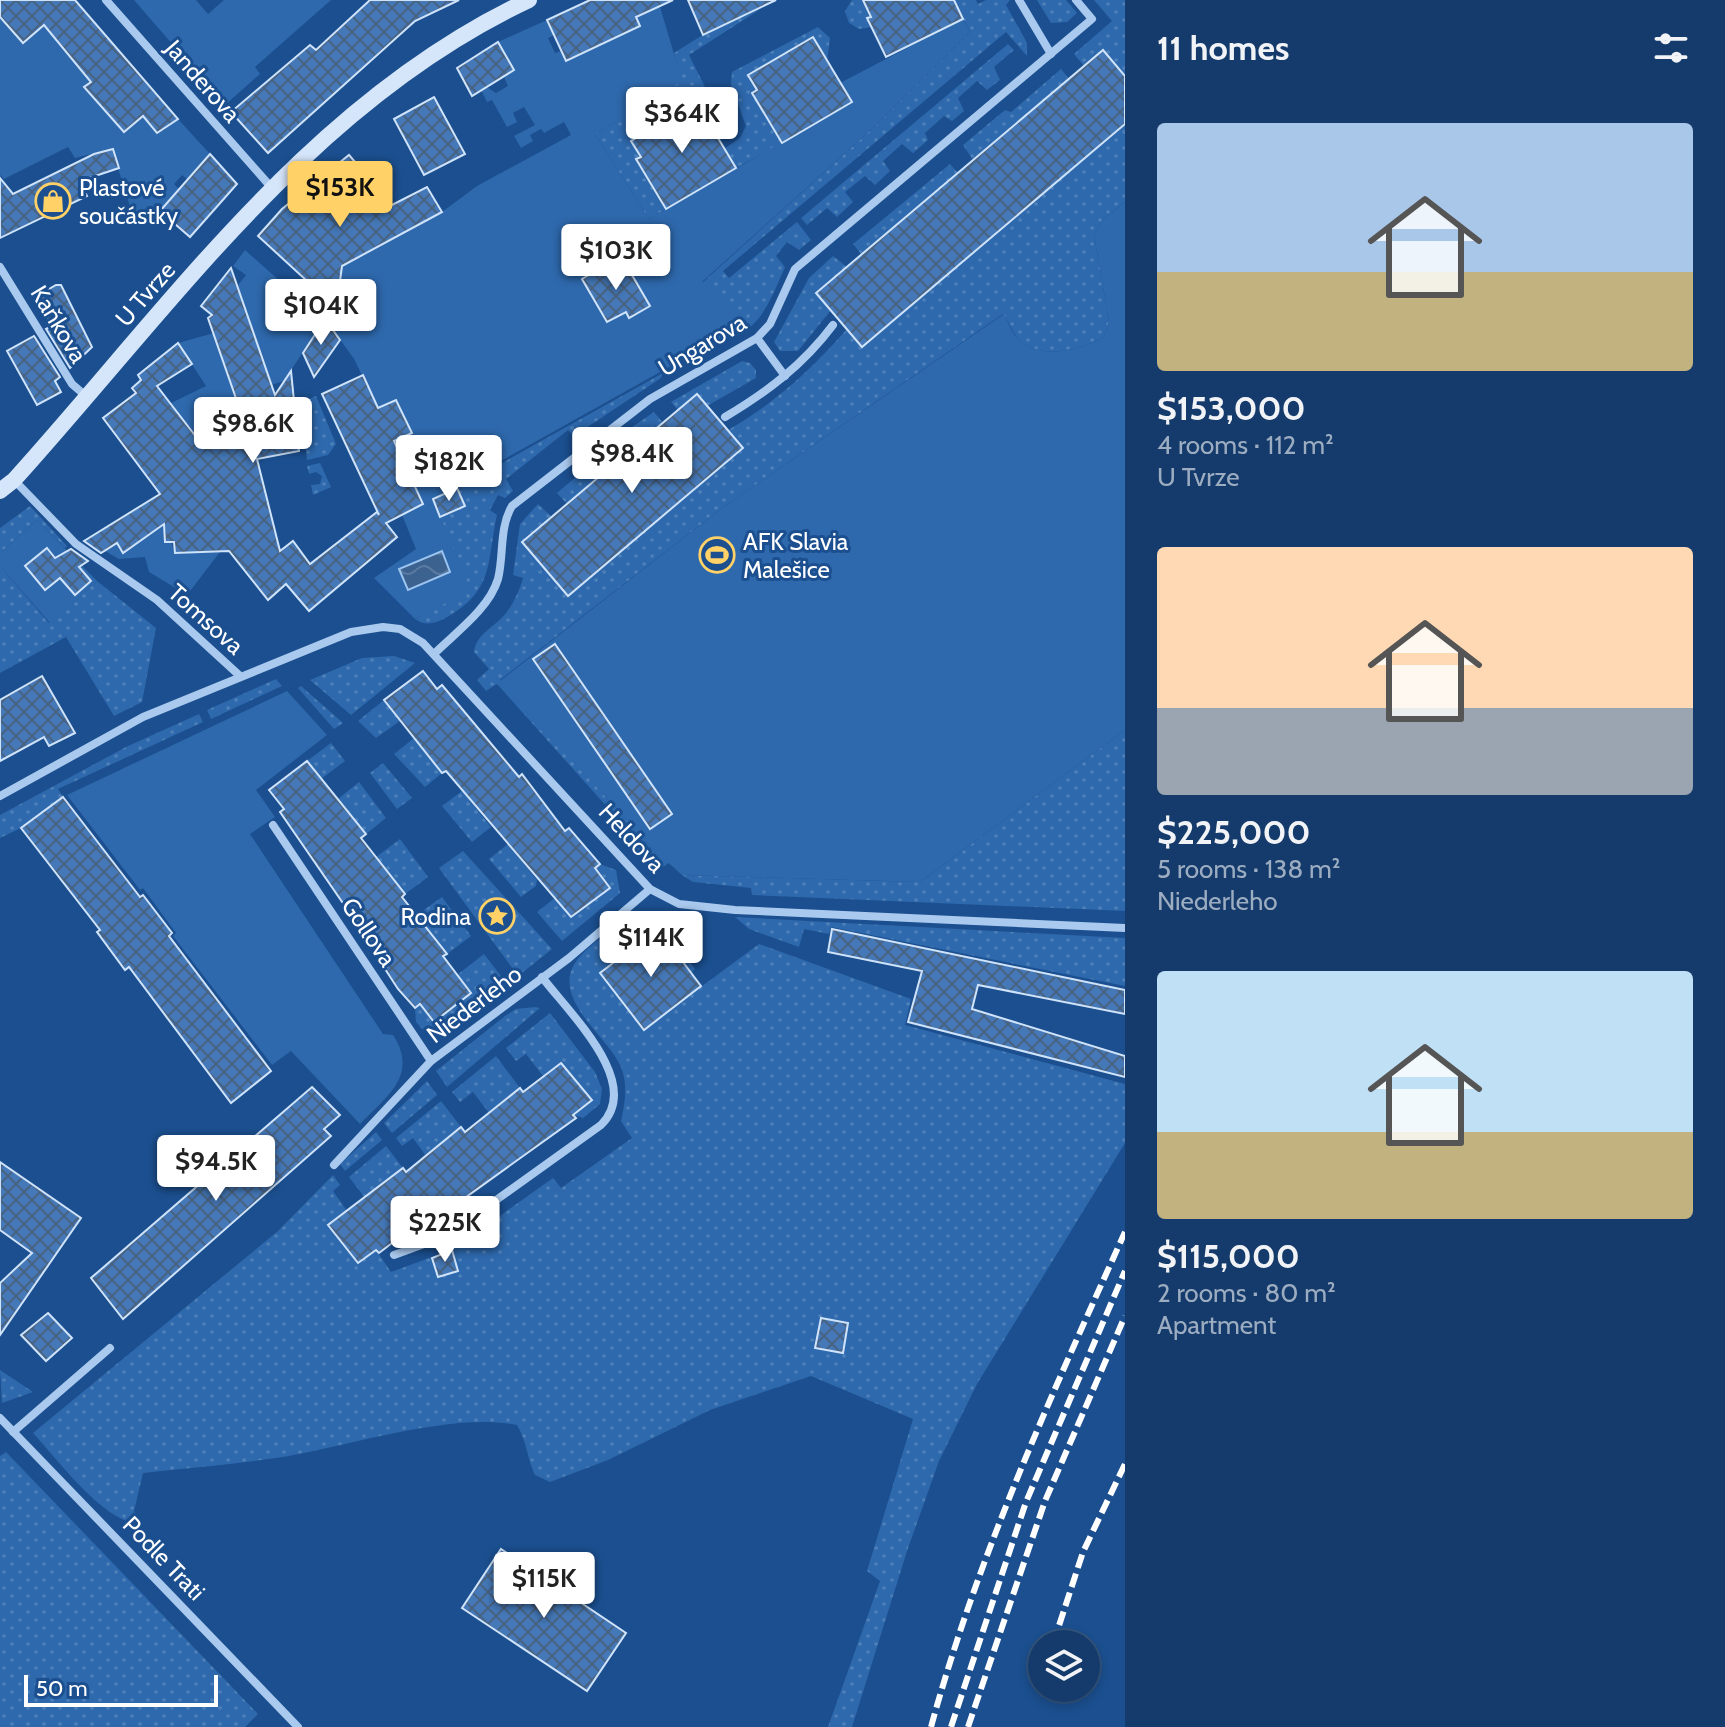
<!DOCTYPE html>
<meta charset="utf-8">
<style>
body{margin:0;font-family:Cabin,sans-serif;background:#1d4271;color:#f1f3f6;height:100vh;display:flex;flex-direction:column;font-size:30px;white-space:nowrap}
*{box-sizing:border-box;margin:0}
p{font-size:26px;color:#9dadc1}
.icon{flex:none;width:44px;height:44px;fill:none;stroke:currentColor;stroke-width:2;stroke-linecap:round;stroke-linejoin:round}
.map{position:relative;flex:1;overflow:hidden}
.details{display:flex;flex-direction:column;background:#143b6b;width:600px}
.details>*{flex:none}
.buttons{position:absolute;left:1028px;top:1630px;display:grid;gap:16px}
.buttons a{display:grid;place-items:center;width:72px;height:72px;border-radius:50%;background:#143b6b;box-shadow:0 4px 12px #0003,0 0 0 2px #33557e;font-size:40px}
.scale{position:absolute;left:24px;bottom:20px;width:194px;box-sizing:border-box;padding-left:8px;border:4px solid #fff;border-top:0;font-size:22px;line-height:28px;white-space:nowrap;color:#fff;-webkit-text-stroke:6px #1b4f8f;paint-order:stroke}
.price{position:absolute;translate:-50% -68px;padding:0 18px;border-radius:8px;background:#fff;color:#222;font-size:26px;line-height:52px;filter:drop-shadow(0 2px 4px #0008)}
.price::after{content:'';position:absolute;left:50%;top:48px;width:24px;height:18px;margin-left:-12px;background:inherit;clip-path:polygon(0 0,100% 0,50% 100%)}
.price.on{background:#ffd166;color:#111}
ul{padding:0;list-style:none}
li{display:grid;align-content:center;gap:16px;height:424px;padding:0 32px}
li span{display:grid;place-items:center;height:248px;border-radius:8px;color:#555}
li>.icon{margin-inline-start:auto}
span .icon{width:144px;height:144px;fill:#fffc;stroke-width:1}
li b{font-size:34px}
h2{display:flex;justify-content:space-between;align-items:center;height:96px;padding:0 32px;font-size:34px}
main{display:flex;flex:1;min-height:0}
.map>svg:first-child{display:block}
</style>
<main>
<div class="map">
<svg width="1125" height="1727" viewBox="0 0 1125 1727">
<defs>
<pattern id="grass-dots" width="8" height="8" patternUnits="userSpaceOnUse" patternTransform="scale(2)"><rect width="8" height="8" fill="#2e69ad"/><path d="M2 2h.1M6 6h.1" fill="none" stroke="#4d80b9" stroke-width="1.8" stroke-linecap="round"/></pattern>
<pattern id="water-waves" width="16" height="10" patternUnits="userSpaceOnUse" patternTransform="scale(2)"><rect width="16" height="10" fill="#3c6290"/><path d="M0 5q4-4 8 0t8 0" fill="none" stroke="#597aa1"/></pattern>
<pattern id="building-cross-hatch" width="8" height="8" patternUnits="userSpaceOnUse" patternTransform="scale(2)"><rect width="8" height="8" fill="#4478b7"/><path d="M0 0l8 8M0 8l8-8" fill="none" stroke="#486282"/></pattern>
</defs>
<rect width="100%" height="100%" fill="#1b4f8f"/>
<!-- grass -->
<g fill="url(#grass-dots)" fill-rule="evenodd">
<polygon points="852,0 873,0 865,4 872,27 859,29 849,23 845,11"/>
<path d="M954,0H976L978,4L986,0H1010L1006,5L1027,43V56L1006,32L723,271L729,278L797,222L811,240L799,250L787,242L776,256L785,267C772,296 760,334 725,338L748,323L702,283L873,128L970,32Z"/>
<polygon points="1037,0 1066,0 1077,13 1067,22 1051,23"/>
<polygon points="1094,0 1125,0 1125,76 1084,66 1074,54 1112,21"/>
<polygon points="770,3 689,55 713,103 713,129 696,103 673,116 670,112 653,122 656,127 632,141 641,157 636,160 666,209 649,219 595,134 681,81 674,53 720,24"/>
<polygon points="818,27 830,38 827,61 812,37 748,75 757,90 753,93 782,143 736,168 724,149 740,138 746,126 731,85 732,72"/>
<polygon points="1008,44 1014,50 994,67 1000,80 987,90 977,81 958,98 964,111 952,121 944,116 925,133 928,140 913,153 902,144 883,161 890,171 875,185 865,176 845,192 853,202 837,217 827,208 807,225 801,218"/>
<polygon points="1061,69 1069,79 973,160 963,145 1005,110 1011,112"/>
<path d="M1125,124V202L1103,219L1094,234L1109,322L1104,337C1083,350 1041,360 1020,341C1013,334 1009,321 1003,314L722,508L500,680L654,850L670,862L656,872L627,845L634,837L497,684L486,691L477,680L489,669L474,652C475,635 496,626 506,613C514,603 519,591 523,578L513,575L520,524L538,504L552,517L522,543L568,596L742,449L728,430C775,403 811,370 847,329Z"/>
<polygon points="950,164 958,173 862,255 853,244"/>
<polygon points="833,256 847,267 816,293 831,310 798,351 780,351 774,342 809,278"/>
<polygon points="742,361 750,363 756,370 756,378 707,406 697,394 678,410 671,402"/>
<path d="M663,373L661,378L574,436L568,430L506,479L513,491L505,498L498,495L490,510L497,515C487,561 494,590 449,616C437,623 426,627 415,619L470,589L440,517L465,506L457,488Z"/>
<polygon points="316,396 336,444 328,455 307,460 301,402"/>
<polygon points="654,412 663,423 567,504 557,493 605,452 606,445"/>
<polygon points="320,463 331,487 313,495 311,485 320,484 322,476 316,472 309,474 307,466"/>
<polygon points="30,506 67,546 65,548 37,520 0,553 0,528"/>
<polygon points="0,566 49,623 97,581 156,628 142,702 114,716 66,637 0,673"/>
<polygon points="394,656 415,663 351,715 310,680 362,658"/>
<polygon points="276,679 282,686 211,719 207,710"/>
<polygon points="301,686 343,723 334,729 298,688"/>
<polygon points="384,700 400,721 376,738 358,721"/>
<polygon points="199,714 203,722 58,789 63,797 21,828 0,838 0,815 126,747"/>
<polygon points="1125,730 1125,911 752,895 751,888 693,882 682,875 920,882"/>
<polygon points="414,738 442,773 425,787 394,754"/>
<polygon points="331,743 345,761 321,779 307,761"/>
<polygon points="383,763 412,798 397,809 370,773"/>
<polygon points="359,782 386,818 366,834 338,799"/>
<polygon points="462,791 491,827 472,842 442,806"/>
<polygon points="400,839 428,877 405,894 376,857"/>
<polygon points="508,844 537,880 536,886 521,897 489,859"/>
<polygon points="463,851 552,949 518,976 439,868"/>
<polygon points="600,864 616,870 620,893 562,941 537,912 556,897 572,917 610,888 595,868"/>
<polygon points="442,897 471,936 447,954 417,915"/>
<path d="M645,914L654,916L695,969L691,973L657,929L601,973L644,1029L759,944L911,999L905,1025L1125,1084V1143L977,1384L939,1461L907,1551L852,1727H828L880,1581L867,1571L913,1419L811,1376L710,1410L608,1460L550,1482L535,1475C527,1458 527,1442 517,1425C451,1412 350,1446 283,1457C236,1464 189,1468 143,1473L134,1511L142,1521C112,1533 53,1454 33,1433L278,1231L333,1175L340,1185L333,1191L347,1211L328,1226L358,1263L376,1250L391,1272L432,1257L439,1277L458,1271L452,1250L553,1178L561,1188L632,1138L621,1121C625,1104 628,1084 621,1067C607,1035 549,998 577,960C591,942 617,928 635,915ZM821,1318L842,1353L816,1348Z"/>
<polygon points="735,917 1125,938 1125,986 831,927 829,934 804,929 799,947 749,929"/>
<polygon points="484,954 507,984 444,1032 424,1031 416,1022 415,1008 420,1004 434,1022 471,993 457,975"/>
<polygon points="535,1007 540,1008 447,1087 436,1071 505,1016 516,1009"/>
<polygon points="550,1013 595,1072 602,1089 600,1104 583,1118 573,1115 526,1054 516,1061 506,1048"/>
<polygon points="496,1056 520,1088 489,1113 473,1092 460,1102 452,1092"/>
<polygon points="427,1081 437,1095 392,1133 384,1123"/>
<polygon points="441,1101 461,1127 426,1156 413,1138 402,1146 396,1138"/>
<polygon points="376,1132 382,1140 345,1171 340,1164"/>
<polygon points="386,1146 403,1168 365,1198 349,1177"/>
<polygon points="0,1370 33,1392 2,1403"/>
<polygon points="6,1452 258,1714 245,1727 0,1727 0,1456"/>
</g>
<!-- green -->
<g fill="#2e69ad" fill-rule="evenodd">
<polygon points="134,0 196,0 208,14 224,0 331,0 255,67 260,74 225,105"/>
<polygon points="658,0 682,81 595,134 649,219 851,102 840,83 963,19 970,32 873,128 702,282 748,323 433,499 471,590 415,619 374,578 416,549 402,515 410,475 394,441 412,432 397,400 378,408 354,359 334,331 342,267 319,260 442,212 477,186 571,135 564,122 544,133 541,129 530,135 533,141 521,148 514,136 535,125 524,107 513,113 517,122 507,127 492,100 487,102 481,90 487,87 496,93 508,86 504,77 514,70 498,42 547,20 554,35 548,38 555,53 561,51 566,61 640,26 636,17"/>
<polygon points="0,1 26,4 83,67 124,132 143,116 162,131 178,119 210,154 187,179 182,175 174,184 179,189 160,211 152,207 132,213 112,149 75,158 68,147 4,179 0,175"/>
<path d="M1125,202V730L920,882L682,875L654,850L500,681L722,508L1004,314C1008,322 1013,335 1020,341C1042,360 1083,350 1104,337L1109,322L1094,234L1103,219ZM555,644L672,814L651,829L533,659Z"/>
<polygon points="245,250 324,320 284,381 271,385 235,289 246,275 233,266"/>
<polygon points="214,333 238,403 218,409 226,441 205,448 171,403 206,386 178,343"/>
<polygon points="37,520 97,581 50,623 0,566 0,553"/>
<polygon points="164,522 175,553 220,552 187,595 149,572 145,557 119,559 105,551 117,543 123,553"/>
<path d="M287,691L327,735L256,790L275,817L250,834L383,1034L393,1035C419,1075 387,1096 360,1124L291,1051L272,1065L173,936L176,933L143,888L140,890L67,795Z"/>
</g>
<!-- water -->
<polygon fill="url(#water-waves)" stroke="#9cc4f0" stroke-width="2" points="442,551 450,572 408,590 399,569"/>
<!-- building -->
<g fill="url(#building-cross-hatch)" stroke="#cfe3fa" stroke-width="2">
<polygon points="0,0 75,0 178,119 157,133 143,116 124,132 84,87 91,82 44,25 23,43 0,17"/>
<polygon points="370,0 459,0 415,21 268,153 231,112 310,45 316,50"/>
<polygon points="590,0 673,0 636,17 640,26 566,61 547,20"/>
<polygon points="688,0 776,0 703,35"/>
<polygon points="863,0 954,0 963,19 886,57 867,18 871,17"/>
<polygon points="813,37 852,102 782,143 752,93 757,90 748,75"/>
<polygon points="498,42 514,70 472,96 457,68"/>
<polygon points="1103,50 1125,76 1125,124 862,347 816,293"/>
<polygon points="434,97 465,154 424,175 394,119"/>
<polygon points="697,103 736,168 666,209 636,159 641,157 631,141 656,127 653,122 670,112 673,116"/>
<polygon points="113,149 119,168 80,181 87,196 0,238 0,178 13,194 94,154"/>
<polygon points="210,154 237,184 190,237 160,211"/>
<polygon points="349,155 392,205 427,187 442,212 342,266 334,326 296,293 306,280 258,236 282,209"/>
<polygon points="611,262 615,270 625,263 650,306 629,318 626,312 607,322 582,279"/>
<polygon points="231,268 275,395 291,371 299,451 257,459 280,551 293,541 310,564 377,512 379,515 322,394 363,375 378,408 396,400 412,433 394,441 423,504 386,523 397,537 309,611 286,584 268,600 229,551 175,553 174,542 165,542 164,524 123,553 117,543 101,553 84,541 160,494 103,418 136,393 132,388 141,380 138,375 178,343 192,364 157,386 197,438 237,430 254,450 208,318 212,315 201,306"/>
<polygon points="56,285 61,285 92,347 70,368 46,329 52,326 37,296"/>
<polygon points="325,319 340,340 314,377 303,353"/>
<polygon points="34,336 60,377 55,381 61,392 37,405 7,351"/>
<polygon points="697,394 743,448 568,596 522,542"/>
<polygon points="457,488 465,506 440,517 433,499"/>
<polygon points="47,548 55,558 71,549 88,561 79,567 91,581 75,595 60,578 45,590 25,566"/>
<polygon points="555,644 672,814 650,829 533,659"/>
<polygon points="423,671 437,689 442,685 519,777 522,774 565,831 569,828 600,864 595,868 610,888 571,917 446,771 442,773 384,700"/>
<polygon points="42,676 75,733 49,746 44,737 0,761 0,700"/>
<polygon points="307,761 366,834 361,838 405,894 402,897 447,954 443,956 471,993 434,1022 420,1004 415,1008 398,989 385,969 387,967 280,812 284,809 269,790"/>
<polygon points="63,797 140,897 143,895 172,933 169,936 271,1071 231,1103 129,967 125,970 97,932 100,930 21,828"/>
<polygon points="658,929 701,986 644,1030 600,973"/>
<polygon points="832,929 1125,990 1125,1014 978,985 972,1009 1125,1056 1125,1077 908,1022 922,971 828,952"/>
<polygon points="561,1063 592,1100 573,1115 576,1118 423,1228 421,1221 379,1253 376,1250 358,1263 328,1225 403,1168 406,1172 461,1127 465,1132 520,1088 523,1092"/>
<polygon points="312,1087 340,1115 324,1129 331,1136 123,1319 91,1278"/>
<polygon points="0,1162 81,1218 0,1335 0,1283 32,1253 0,1230"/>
<polygon points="452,1250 458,1271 438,1277 432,1258"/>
<polygon points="48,1313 72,1338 46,1361 21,1335"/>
<polygon points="821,1318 848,1323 843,1353 815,1348"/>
<polygon points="501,1549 626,1633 587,1691 462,1608"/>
</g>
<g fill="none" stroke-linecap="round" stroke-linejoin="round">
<!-- street -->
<g stroke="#a9c9ee" stroke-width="8">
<polyline points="106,0 271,187"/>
<polyline points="1019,0 1051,54"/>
<polyline points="0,267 72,384 87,397"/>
<polyline points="757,338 785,376"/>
<path d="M725,417C767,392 803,365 833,325"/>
<polyline points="14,480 76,544 157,600 240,676"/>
<path d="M434,654C455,633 489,609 498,579C504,555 499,528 512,506L650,399L757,338L770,324L795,269L1092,19L1076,0"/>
<polyline points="0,796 143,717 351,632 383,627 400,629 423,643 650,889 679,904 735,910 1125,928"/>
<polyline points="273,825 431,1061"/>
<polyline points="334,1165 431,1061 569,958 650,889"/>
<path d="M394,1255L446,1236L601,1125C644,1083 569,1013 542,977"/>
<polyline points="0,1418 298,1727"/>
<polyline points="13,1432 110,1348"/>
</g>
<!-- secondary -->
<path stroke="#d6e6fa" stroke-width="16" d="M0,491L14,480C172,305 311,102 529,0"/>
<!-- rail -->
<g stroke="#fff" stroke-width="6" stroke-dasharray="14 6" stroke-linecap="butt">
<polyline points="1053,1644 1083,1552 1125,1464"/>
<polyline points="1042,1683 1042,1682"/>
<path d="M931,1727C978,1555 1052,1394 1125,1232"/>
<polyline points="951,1727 1026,1502 1125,1271"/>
<polyline points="968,1727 1045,1501 1125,1316"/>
</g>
</g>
<!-- icons -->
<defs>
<symbol id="shop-ring" viewBox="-11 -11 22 22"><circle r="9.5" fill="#1b4f8f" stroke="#ffd166" stroke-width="1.5"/><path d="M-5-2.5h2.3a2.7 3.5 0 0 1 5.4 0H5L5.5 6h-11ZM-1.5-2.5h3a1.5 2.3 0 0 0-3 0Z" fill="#ffd166"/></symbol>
<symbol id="stadium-ring" viewBox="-11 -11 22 22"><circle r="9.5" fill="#1b4f8f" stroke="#ffd166" stroke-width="1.5"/><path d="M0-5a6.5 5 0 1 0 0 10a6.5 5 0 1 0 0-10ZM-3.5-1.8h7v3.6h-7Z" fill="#ffd166"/></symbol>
<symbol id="sight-ring" viewBox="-11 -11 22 22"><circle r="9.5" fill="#1b4f8f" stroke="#ffd166" stroke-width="1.5"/><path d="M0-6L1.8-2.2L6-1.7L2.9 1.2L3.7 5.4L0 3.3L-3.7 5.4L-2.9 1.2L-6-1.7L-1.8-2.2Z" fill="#ffd166"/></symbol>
</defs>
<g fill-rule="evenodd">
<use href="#shop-ring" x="33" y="181" width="40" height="40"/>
<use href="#stadium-ring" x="697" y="535" width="40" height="40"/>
<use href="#sight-ring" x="477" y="896" width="40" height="40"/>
</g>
<g text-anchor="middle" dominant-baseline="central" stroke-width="6" stroke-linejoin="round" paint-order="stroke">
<!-- street labels -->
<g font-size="24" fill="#fff" stroke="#1b4f8f">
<text transform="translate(203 81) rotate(49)">Janderova</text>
<text transform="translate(145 294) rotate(-49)">U Tvrze</text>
<text transform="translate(59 324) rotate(59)">Kaňkova</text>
<text transform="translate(702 345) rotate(-31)">Ungarova</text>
<text transform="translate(206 619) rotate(42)">Tomsova</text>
<text transform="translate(632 838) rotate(47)">Heldova</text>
<text transform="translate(369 932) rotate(56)">Gollova</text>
<text transform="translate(474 1004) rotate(-37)">Niederleho</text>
<text transform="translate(164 1558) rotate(46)">Podle Trati</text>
</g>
<!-- poi labels -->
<g font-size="24" fill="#fff" stroke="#1b4f8f" text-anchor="start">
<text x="79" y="187">Plastové<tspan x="79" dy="28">součástky</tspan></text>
<text x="743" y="541">AFK Slavia<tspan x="743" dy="28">Malešice</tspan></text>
<text x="471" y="916" text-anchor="end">Rodina</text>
</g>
</g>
</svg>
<div class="buttons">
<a><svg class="icon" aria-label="layers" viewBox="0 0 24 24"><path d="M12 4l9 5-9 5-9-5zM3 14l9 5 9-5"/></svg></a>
</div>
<div class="scale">50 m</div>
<b class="price" style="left:682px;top:155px">$364K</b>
<b class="price on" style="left:340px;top:229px">$153K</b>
<b class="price" style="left:616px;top:292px">$103K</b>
<b class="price" style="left:321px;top:347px">$104K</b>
<b class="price" style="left:253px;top:465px">$98.6K</b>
<b class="price" style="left:632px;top:495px">$98.4K</b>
<b class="price" style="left:449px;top:503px">$182K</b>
<b class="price" style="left:651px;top:979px">$114K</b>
<b class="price" style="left:216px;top:1203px">$94.5K</b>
<b class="price" style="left:445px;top:1264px">$225K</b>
<b class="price" style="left:544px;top:1620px">$115K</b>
</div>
<section class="details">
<h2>11 homes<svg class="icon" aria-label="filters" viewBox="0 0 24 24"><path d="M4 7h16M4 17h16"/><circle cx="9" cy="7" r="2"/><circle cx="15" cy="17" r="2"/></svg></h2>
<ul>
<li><span style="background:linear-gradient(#a9c7e8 60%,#c2b280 0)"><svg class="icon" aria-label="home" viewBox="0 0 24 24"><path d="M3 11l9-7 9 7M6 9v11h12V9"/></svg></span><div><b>$153,000</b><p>4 rooms · 112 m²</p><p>U Tvrze</p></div></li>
<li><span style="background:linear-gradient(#ffd9b3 65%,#9aa5b1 0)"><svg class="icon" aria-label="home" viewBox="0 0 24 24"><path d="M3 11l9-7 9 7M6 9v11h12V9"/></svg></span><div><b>$225,000</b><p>5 rooms · 138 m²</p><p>Niederleho</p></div></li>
<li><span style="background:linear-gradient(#bfe0f5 65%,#c2b280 0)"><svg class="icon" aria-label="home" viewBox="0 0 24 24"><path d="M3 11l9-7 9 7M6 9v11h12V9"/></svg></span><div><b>$115,000</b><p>2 rooms · 80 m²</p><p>Apartment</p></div></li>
</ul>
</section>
</main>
